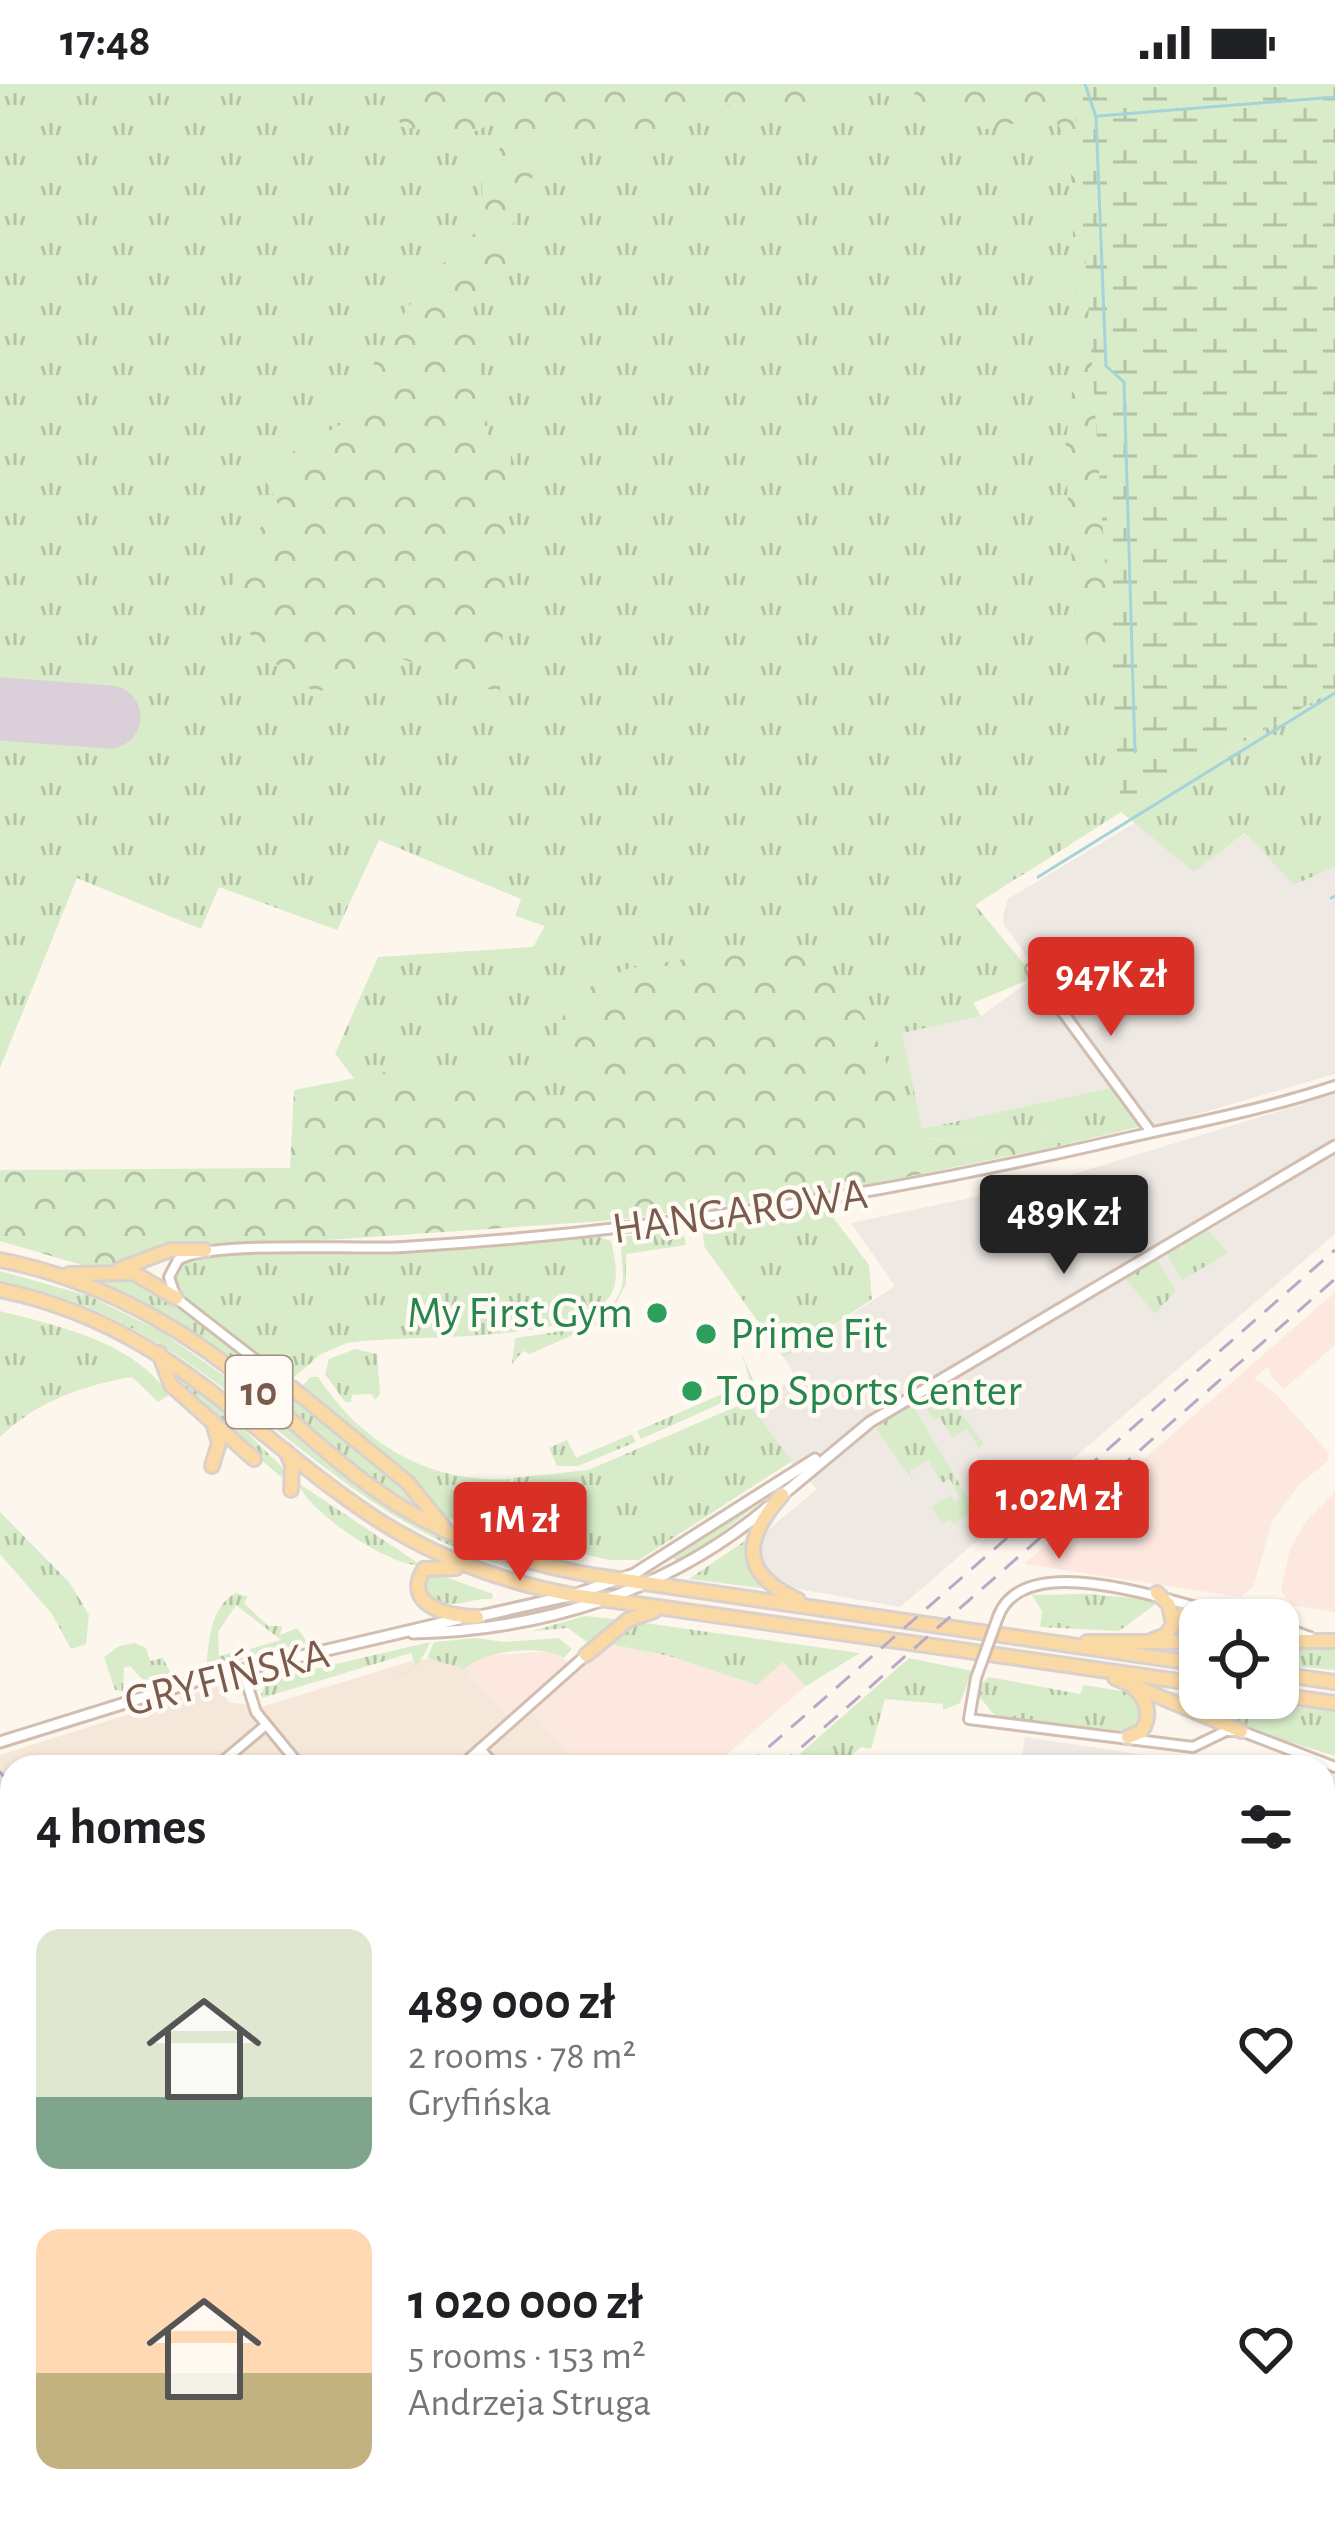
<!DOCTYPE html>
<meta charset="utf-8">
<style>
body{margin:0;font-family:"Alegreya Sans",sans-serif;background:#f6f6f6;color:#202124;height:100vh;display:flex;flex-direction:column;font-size:45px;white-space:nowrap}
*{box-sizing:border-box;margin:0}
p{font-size:39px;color:#757577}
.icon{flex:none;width:66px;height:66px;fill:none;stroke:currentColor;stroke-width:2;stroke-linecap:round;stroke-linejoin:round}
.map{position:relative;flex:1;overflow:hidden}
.panel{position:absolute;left:0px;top:1671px;width:1335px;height:771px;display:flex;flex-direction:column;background:#fff;border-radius:36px 36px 0 0;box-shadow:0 3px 9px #0004}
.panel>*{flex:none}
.tools{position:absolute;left:1179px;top:1515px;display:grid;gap:24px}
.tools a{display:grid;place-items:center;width:120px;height:120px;border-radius:24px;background:#fff;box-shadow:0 3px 9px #0004;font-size:60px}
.price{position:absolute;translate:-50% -102px;padding:0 27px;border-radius:12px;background:#d93025;color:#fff;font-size:39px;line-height:78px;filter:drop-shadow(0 3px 6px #0008)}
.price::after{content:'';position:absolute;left:50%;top:72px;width:36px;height:27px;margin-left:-18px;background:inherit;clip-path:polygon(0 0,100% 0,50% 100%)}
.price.active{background:#222;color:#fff}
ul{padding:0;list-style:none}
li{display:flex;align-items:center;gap:36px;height:300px;padding:0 36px}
li span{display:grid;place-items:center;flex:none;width:336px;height:240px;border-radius:24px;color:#555}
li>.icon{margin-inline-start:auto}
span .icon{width:144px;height:144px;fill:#fffc;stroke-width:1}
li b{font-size:51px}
h2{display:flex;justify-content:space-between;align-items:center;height:144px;padding:0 36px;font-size:51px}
.status{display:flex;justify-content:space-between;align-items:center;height:84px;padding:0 60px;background:#fff;direction:ltr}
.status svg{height:33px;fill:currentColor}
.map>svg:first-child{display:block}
</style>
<div class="status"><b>17:48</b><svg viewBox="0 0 49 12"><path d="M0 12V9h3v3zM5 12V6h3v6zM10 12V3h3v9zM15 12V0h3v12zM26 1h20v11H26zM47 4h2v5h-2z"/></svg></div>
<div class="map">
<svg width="1335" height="2440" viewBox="0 0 1335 2440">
<defs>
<pattern id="grass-tufts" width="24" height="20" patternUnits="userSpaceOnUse" patternTransform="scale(3)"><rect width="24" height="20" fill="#d8ecc9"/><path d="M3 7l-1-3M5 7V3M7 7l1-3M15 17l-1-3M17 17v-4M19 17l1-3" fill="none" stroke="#b4c2a5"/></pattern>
<pattern id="forest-crowns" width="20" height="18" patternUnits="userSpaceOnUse" patternTransform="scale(3)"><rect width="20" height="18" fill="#d8ecc9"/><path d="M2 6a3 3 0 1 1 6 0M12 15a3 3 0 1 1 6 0" fill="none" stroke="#b4c2a5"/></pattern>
<pattern id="wetland-marsh" width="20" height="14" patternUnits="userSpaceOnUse" patternTransform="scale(3)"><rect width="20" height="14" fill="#d8ecc9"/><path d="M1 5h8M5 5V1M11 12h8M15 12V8" fill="none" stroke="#b4c2a5"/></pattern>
</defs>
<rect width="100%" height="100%" fill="#fdf6ec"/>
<!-- residential -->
<g fill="#f5e8da">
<polygon points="455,1574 515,1640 531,1625 581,1683 12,1683 12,2221 0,2229 0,1671 221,1601 228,1618 261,1623 415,1576"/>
<polygon points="1335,1818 1335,2440 609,2440 605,2430 1323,2430 1323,1832"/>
</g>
<!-- commercial -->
<g fill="#fde8e0">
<polygon points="1335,1208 1335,1261 1284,1305 1270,1291 1269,1282 1254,1294 1277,1311 1329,1369 1328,1377 1300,1400 1273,1435 1253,1503 1240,1513 1024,1480"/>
<polygon points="1335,1408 1335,1528 1292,1521 1281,1507 1290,1465 1306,1437"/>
<polygon points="604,1558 669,1572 783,1577 806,1602 712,1683 581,1683 532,1626 515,1640 465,1585 480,1572 551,1567 575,1582"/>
<polygon points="12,2371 12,2430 309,2430 295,2440 0,2440 0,2380"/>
</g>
<!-- industrial -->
<g fill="#efe9e4">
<polygon points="1135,739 1194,787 1246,749 1294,801 1335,783 1335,990 1153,1043 1004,841 1003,832 1008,815"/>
<polygon points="1035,893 1115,1003 922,1046 901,948 981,932"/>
<polygon points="1335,1010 1335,1150 900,1523 794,1504 769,1488 760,1469 762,1451 817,1405 784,1372 747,1318 797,1295 784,1274 895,1202 851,1139 1054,1096"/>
<polygon points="1025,1653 1224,1683 1020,1683"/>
<polygon points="12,2221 12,2297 0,2306 0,2229"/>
</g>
<!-- education -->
<polygon fill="#f3e8fa" points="811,2430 906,2430 900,2440 809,2440"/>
<!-- grass -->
<g fill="url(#grass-tufts)">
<polygon points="0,0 1074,0 1123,727 1335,605 1335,783 1294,801 1245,749 1194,788 1121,728 975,821 1035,893 973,919 981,932 902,949 922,1045 1115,1003 1143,1042 1054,1063 1050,1049 971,1060 926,1054 357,1131 354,994 335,970 378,873 533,863 545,842 515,832 521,815 379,756 337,846 219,803 201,845 77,794 0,984"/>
<polygon points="820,1124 829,1128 869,1181 872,1215 784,1274 704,1162 703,1148 717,1140"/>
<polygon points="1205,1143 1228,1169 1182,1196 1165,1167"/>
<path d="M666,1146L684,1152L686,1161L626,1170V1200L615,1221L622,1229L530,1270L523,1267L512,1280L515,1254C551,1249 612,1244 622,1201C625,1185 619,1169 622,1153Z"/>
<path d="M599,1153L611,1157C615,1175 620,1196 610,1212C578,1262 404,1249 347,1259L321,1270L291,1296L178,1211L173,1197L179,1179L197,1171L361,1169Z"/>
<polygon points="1155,1172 1176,1207 1155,1230 1126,1195 1126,1189"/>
<path d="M0,1187L89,1212L162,1248L244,1306L374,1415L429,1449L522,1487C310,1432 223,1237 0,1198Z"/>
<polygon points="130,1191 210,1242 404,1401 422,1425 363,1388 205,1256 91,1195"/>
<path d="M0,1227C58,1242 135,1258 169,1311L158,1318L132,1293C84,1301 35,1318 0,1353Z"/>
<polygon points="355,1265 377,1270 380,1310 375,1316 371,1310 352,1311 351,1318 345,1318 325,1290 329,1275"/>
<polygon points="743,1273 754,1298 751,1306 641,1355 637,1347 750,1298"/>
<polygon points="170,1287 229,1331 288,1389 281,1393 179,1304"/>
<path d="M310,1293H318C362,1360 430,1400 510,1395L512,1460L439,1430L301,1304Z"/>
<polygon points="946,1298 957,1324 984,1360 979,1363 966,1345 953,1354 939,1333 933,1336 921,1313"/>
<polygon points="747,1318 792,1377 639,1476 610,1476 515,1455 513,1394 588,1386"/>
<polygon points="911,1319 983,1439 989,1437 994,1445 986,1452 966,1431 954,1441 950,1435 942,1440 931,1423 950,1411 955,1418 960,1415 950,1395 942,1399 928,1376 910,1387 913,1397 877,1346 885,1334"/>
<polygon points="632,1350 636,1358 578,1382 557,1382 549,1364 567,1356 576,1374"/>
<polygon points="791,1395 679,1481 673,1473"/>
<path d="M298,1399L421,1481C391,1484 307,1427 298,1399Z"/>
<polygon points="0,1428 70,1499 89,1531 86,1560 71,1565 52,1530 0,1470"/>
<polygon points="749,1454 748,1467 769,1505 689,1495"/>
<path d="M431,1488L493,1510L492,1515C470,1513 452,1530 425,1510L423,1499Z"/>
<path d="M236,1509L248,1513L244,1519L268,1542H282L280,1551L297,1544L308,1559L252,1572L250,1565L281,1556L236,1521L218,1548L219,1572L241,1567L247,1574L206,1585C209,1558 210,1522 236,1509Z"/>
<polygon points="1089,1510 1152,1516 1156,1520 1119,1547 1040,1543 1042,1527 1032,1511"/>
<polygon points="585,1532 624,1536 591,1561 568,1544 532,1547"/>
<polygon points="637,1538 860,1569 806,1602 783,1578 757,1601 669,1572 610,1560"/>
<path d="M476,1554L504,1558L559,1554L572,1565L564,1574C543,1560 483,1566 465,1585L427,1574L434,1558Z"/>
<path d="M430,1558C422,1577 414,1588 393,1595L416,1583L411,1569L262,1614L261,1610L268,1596Z"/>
<polygon points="135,1559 146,1564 150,1577 163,1574 173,1594 129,1607 128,1602 143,1596 130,1582 124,1584 123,1607 115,1606 104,1573 119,1562"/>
<polygon points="1335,1562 1335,1586 1278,1581 1278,1563"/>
<polygon points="909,1574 972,1587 960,1619 943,1626 943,1620 885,1615 871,1665 861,1663 838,1683 785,1683"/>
<polygon points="989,1593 1080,1610 1084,1601 1127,1608 1141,1619 1138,1642 1126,1647 995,1632 979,1612 980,1601"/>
<polygon points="1165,1607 1335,1628 1335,1672 1252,1646"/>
</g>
<!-- forest -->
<g fill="url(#forest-crowns)">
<path d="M413,0H828L836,10L822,33L693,16L674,48C633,62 589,52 546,60L534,91L515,116L510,179L456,245L477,252L490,366L511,371L500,609L379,567C367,596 345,605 314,607C264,579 216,527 243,467C251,450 269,438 279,422L267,399L270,381L350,335C371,269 433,176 491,137C476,107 480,87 502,62L500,37L462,52L402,43L392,20Z"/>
<polygon points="920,0 1264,0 1206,549 1098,581 1075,532 1065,365 1077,267 1070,61 1053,32 986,45 909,18"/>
<path d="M744,865L822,874C870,934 894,973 901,1051L971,1060L1050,1049L1054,1063L842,1106L618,1136L255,1161L164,1158L120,1179L89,1183L0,1157V1086L290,1084L294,1006L391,987L520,997L543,1022L571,1007L558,962L566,915L626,885Z"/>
</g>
<!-- wetland -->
<polygon fill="url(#wetland-marsh)" points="1074,0 1335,0 1335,605 1121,728"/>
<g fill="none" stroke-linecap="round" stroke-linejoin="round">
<!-- stream -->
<g stroke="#a5d3da" stroke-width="3">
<polyline points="1085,0 1096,33 1106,282 1124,298 1135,668"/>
<polyline points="1098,32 1335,13"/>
<polyline points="1038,793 1335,609"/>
<polyline points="1331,814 1335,812"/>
</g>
<!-- runway -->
<polyline stroke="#dbcfda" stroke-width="63" points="0,625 109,633"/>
<defs>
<g id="minor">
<polyline points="1031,885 1151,1048"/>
<path d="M292,1304L176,1214L169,1193L178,1176C206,1156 358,1166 403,1163C638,1149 867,1113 1096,1061C1176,1042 1257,1028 1335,1002"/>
<path d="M998,1533C1026,1457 1192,1527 1248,1536"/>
<polyline points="1278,1541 1310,1553"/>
<polyline points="243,1587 256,1628 301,1683"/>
<polyline points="976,1594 969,1635 1193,1663 1226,1647 1241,1647 1335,1683"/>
<polyline points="480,1665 496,1683"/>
<polyline points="216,1683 266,1641"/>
<polyline points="460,1683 586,1571"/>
<polyline points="0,1763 12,1778"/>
<polyline points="0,1796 12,1789"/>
<polyline points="1323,1856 1335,1843"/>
<polyline points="1323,1903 1335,1885"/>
<polyline points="0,1923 12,1915"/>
<polyline points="1323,1983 1335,1988"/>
<polyline points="0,1998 12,2015"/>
<polyline points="1323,2027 1335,2031"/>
<polyline points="0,2143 12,2134"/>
<polyline points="0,2186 4,2192"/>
<polyline points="1323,2247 1335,2244"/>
<polyline points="1323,2317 1335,2318"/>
<polyline points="1323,2422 1335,2416"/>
<polyline points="437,2430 449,2440"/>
<polyline points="726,2430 729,2440"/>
<polyline points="1028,2430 1059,2440"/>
<polyline points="1216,2430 1218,2440"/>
<polyline points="1073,2435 1082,2440"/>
<polyline points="306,2440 320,2430"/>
<polyline points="799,2440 801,2430"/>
<polyline points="924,2440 927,2430"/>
<polyline points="1109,2440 1115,2430"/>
<polyline points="1281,2440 1304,2430"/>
</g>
<g id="tertiary">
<polyline points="781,1412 870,1338 1335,1062"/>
<polyline points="476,1533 573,1511 634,1490 815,1375"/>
<path d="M413,1549C544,1546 668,1507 768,1423"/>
<polyline points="0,1658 199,1596 459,1535"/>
</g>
<g id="primary">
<path d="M0,1176C93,1194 179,1240 251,1301C300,1343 345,1388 400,1422C461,1460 527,1480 597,1492L1200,1580"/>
<polyline points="120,1185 170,1166 205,1166"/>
<polyline points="69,1190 134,1189 176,1214"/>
<path d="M0,1206C168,1240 245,1349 378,1436C437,1474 503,1498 573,1511L1200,1600"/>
<polyline points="159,1269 171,1301 254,1375"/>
<polyline points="292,1304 408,1399 443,1442"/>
<polyline points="286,1367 292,1381 291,1406"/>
<polyline points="212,1382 219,1359 213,1339"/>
<path d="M782,1411C743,1455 739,1489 798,1516"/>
<path d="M456,1484L424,1485C401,1521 450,1533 477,1533"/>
<polyline points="1172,1543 1183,1530 1199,1528"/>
<polyline points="1153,1556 1166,1551 1173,1540 1169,1521 1157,1509"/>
<polyline points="1278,1557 1335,1557"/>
<polyline points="1087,1558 1200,1558"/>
<polyline points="586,1571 628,1536 654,1527"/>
<polyline points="1278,1590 1335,1598"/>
<polyline points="1115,1594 1241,1647"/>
<polyline points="1278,1611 1335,1619"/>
<path d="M1128,1653L1141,1648C1152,1632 1148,1617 1134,1604"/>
</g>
</defs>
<!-- minor casing -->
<use href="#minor" stroke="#d1beb0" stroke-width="14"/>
<!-- tertiary casing -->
<use href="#tertiary" stroke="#d1beb0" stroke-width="15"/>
<!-- primary casing -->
<use href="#primary" stroke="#dad1cd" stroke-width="18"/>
<!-- minor -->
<use href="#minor" stroke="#fff" stroke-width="8"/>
<!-- tertiary -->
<use href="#tertiary" stroke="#fff" stroke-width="9"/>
<!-- primary -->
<use href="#primary" stroke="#fbd9a5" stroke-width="12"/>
<!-- tram -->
<polyline stroke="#b9a8c9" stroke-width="3" points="0,1688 12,1703"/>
<!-- rail -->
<g stroke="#b9a8c9" stroke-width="3" stroke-dasharray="18 12" stroke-linecap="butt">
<polyline points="746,1683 1335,1166"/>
<polyline points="779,1683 1335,1195"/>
<polyline points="0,2351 12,2342"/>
<polyline points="601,2430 606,2440"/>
</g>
<defs>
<polyline id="minor-bridge" points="976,1594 998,1533"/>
</defs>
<!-- minor-bridge casing -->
<use href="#minor-bridge" stroke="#d1beb0" stroke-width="14" stroke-linecap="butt"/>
<!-- minor-bridge -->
<use href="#minor-bridge" stroke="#fff" stroke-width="8"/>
</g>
<!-- markers -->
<g fill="#2e9e5b" stroke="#fffaf3" stroke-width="4.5">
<circle cx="657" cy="1229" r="12"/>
<circle cx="706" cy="1250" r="12"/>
<circle cx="692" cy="1307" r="12"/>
</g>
<g text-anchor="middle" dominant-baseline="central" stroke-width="9" stroke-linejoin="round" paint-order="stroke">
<!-- shield labels -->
<rect fill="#fffaf3" stroke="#a28b7f" stroke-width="3" x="226" y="1272" width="66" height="72" rx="9"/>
<g font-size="42" font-weight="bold" fill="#7a5c4d">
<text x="259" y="1308">10</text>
</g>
<!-- street labels -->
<g font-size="45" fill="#7a5c4d" stroke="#fffaf3">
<text transform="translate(740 1128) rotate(-8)">HANGAROWA</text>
<text transform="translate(227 1594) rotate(-14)">GRYFIŃSKA</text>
</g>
<!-- leisure labels -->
<g font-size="45" fill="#27864d" stroke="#fffaf3" text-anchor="start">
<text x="633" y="1229" text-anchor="end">My First Gym</text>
<text x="730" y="1250">Prime Fit</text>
<text x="716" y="1307">Top Sports Center</text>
</g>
</g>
</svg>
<div class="tools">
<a><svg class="icon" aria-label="locate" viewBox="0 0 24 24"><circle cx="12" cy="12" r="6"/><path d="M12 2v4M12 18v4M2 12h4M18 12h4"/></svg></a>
</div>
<b class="price" style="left:1111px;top:955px">947K zł</b>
<b class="price active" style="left:1064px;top:1193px">489K zł</b>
<b class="price" style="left:1059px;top:1478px">1.02M zł</b>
<b class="price" style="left:520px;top:1500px">1M zł</b>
<section class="panel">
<h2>4 homes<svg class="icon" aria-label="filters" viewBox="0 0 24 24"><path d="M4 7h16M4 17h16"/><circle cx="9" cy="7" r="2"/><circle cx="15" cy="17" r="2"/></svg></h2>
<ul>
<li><span style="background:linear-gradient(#dfe7d0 70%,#7fa58c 0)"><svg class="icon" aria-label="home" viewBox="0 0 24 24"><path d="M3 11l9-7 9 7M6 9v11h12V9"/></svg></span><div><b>489 000 zł</b><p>2 rooms · 78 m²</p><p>Gryfińska</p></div><svg class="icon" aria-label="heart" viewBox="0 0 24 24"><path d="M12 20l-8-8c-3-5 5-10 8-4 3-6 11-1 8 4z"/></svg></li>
<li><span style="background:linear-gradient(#ffd9b3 60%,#c2b280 0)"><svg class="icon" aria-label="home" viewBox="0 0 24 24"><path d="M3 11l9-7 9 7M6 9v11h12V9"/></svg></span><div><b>1 020 000 zł</b><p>5 rooms · 153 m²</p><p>Andrzeja Struga</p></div><svg class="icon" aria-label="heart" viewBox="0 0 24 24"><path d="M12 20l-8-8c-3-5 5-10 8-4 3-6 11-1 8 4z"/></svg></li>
</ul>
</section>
</div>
